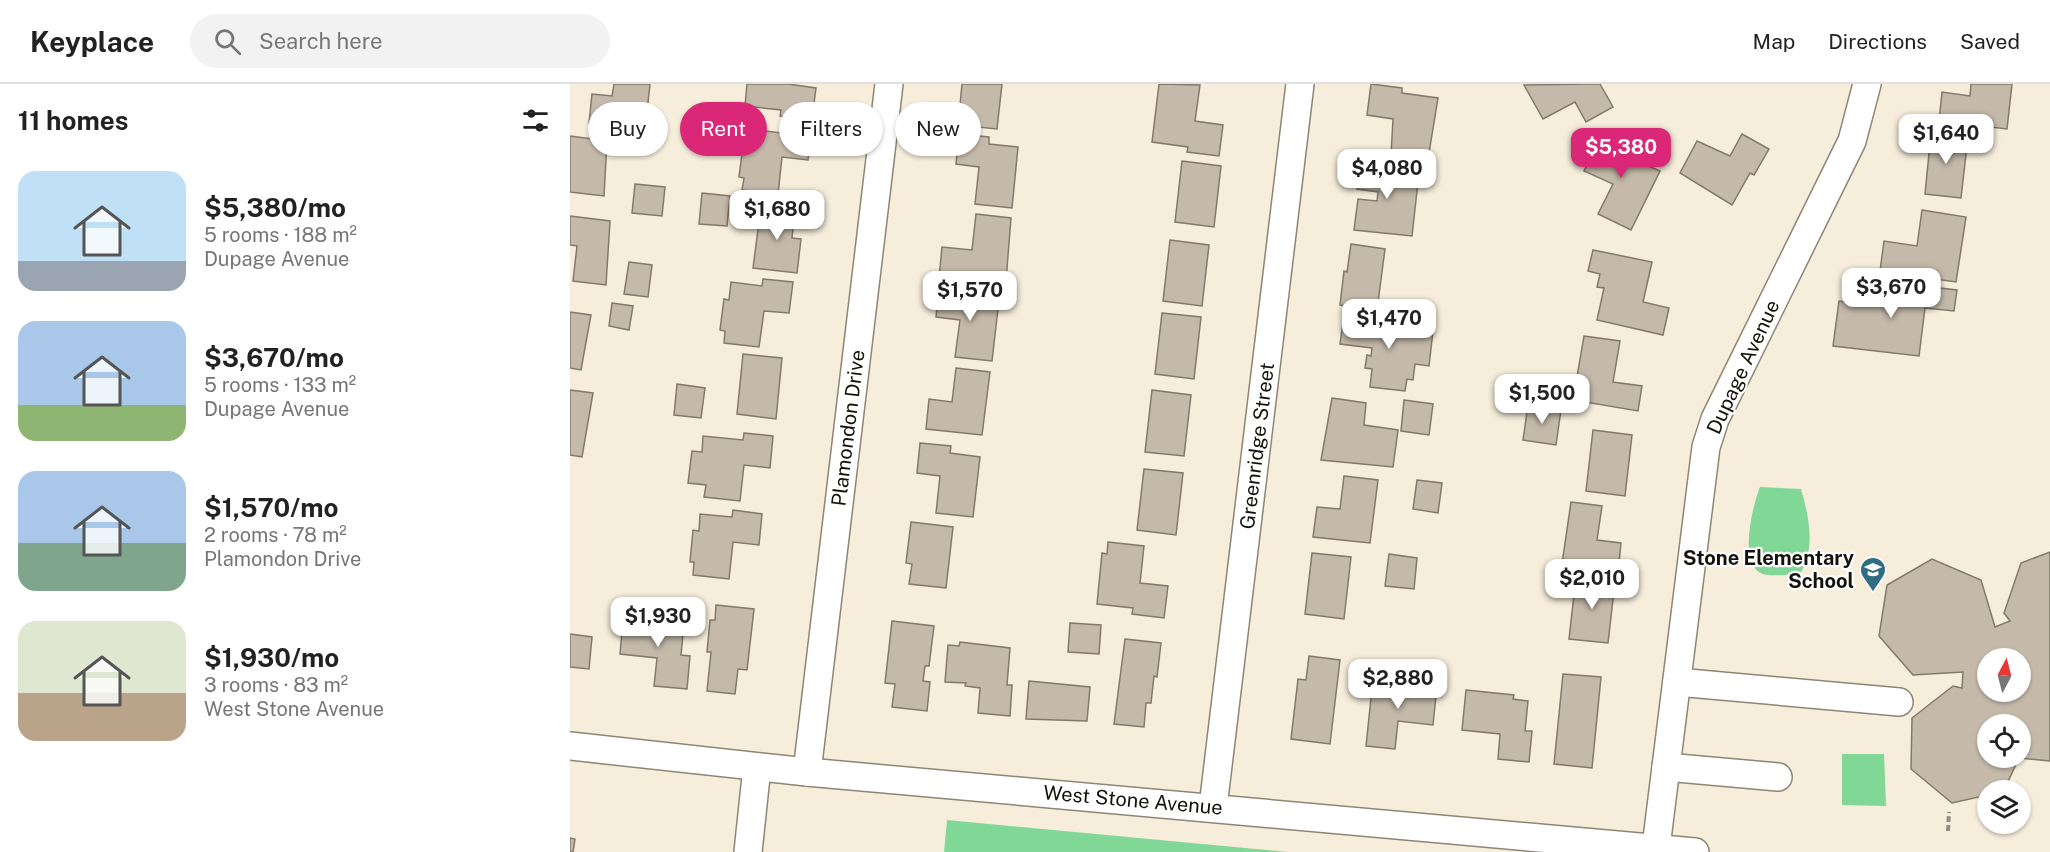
<!DOCTYPE html>
<meta charset="utf-8">
<style>
body{margin:0;font-family:"Public Sans",sans-serif;background:#f2f2f2;color:#222;height:100vh;display:flex;flex-direction:column;font-size:22px;white-space:nowrap}
*{box-sizing:border-box;margin:0}
p{font-size:20px;color:#767676}
.icon{flex:none;width:33px;height:33px;fill:none;stroke:currentColor;stroke-width:2;stroke-linecap:round;stroke-linejoin:round}
.map{position:relative;flex:1;overflow:hidden}
.sheet{display:flex;flex-direction:column;background:#fff;width:570px}
.sheet>*{flex:none}
.top-card{position:absolute;left:18px;top:18px;width:570px;height:54px;display:flex;gap:12px}
.needle{width:39px;rotate:7deg}
.controls{position:absolute;left:1407px;top:564px;display:grid;gap:12px}
.controls a{display:grid;place-items:center;width:54px;height:54px;border-radius:50%;background:#fff;box-shadow:0 2px 4px #0004;font-size:30px}
.price{position:absolute;translate:-50% -51px;padding:0 14px;border-radius:12px;background:#fff;color:#222;font-size:20px;line-height:39px;filter:drop-shadow(0 2px 3px #0008)}
.price::after{content:'';position:absolute;left:50%;top:36px;width:18px;height:14px;margin-left:-9px;background:inherit;clip-path:polygon(0 0,100% 0,50% 100%)}
.price.selected{background:#db2777;color:#fff}
ul{padding:0;list-style:none}
li{display:flex;align-items:center;gap:18px;height:150px;padding:0 18px}
li span{display:grid;place-items:center;flex:none;width:168px;height:120px;border-radius:18px;color:#555}
li>.icon{margin-inline-start:auto}
span .icon{width:72px;height:72px;fill:#fffc;stroke-width:1}
li b{font-size:26px}
h2{display:flex;justify-content:space-between;align-items:center;height:72px;padding:0 18px;font-size:26px}
.chip{padding:0 21px;border-radius:27px;background:#fff;box-shadow:0 2px 4px #0004;font-size:21px;line-height:54px}
.chip.selected{background:#db2777;color:#fff}
header{display:flex;align-items:center;gap:36px;box-sizing:border-box;height:84px;padding:0 30px;background:#fff;border-bottom:2px solid #e0e0e0}
header strong{font-size:28px}
nav{display:flex;gap:33px;margin-inline-start:auto;font-size:21px}
.search{width:420px;height:54px;background:#f2f2f2;display:flex;align-items:center;gap:15px;box-sizing:border-box;padding:0 21px;border-radius:33px;color:#767676;font-size:22px}
main{display:flex;flex:1;min-height:0}
.map>svg:first-child{display:block}
</style>
<header>
<strong>Keyplace</strong>
<div class="search"><svg class="icon" aria-label="search" viewBox="0 0 24 24"><circle cx="10" cy="10" r="6"/><path d="M15 15l6 6"/></svg>Search here</div>
<nav><a>Map</a><a>Directions</a><a>Saved</a></nav>
</header>
<main>
<section class="sheet">
<h2>11 homes<svg class="icon" aria-label="filters" viewBox="0 0 24 24"><path d="M4 7h16M4 17h16"/><circle cx="9" cy="7" r="2"/><circle cx="15" cy="17" r="2"/></svg></h2>
<ul>
<li><span style="background:linear-gradient(#bfe0f5 75%,#9aa5b1 0)"><svg class="icon" aria-label="home" viewBox="0 0 24 24"><path d="M3 11l9-7 9 7M6 9v11h12V9"/></svg></span><div><b>$5,380/mo</b><p>5 rooms · 188 m²</p><p>Dupage Avenue</p></div></li>
<li><span style="background:linear-gradient(#a9c7e8 70%,#8fb573 0)"><svg class="icon" aria-label="home" viewBox="0 0 24 24"><path d="M3 11l9-7 9 7M6 9v11h12V9"/></svg></span><div><b>$3,670/mo</b><p>5 rooms · 133 m²</p><p>Dupage Avenue</p></div></li>
<li><span style="background:linear-gradient(#a9c7e8 60%,#7fa58c 0)"><svg class="icon" aria-label="home" viewBox="0 0 24 24"><path d="M3 11l9-7 9 7M6 9v11h12V9"/></svg></span><div><b>$1,570/mo</b><p>2 rooms · 78 m²</p><p>Plamondon Drive</p></div></li>
<li><span style="background:linear-gradient(#dfe7d0 60%,#b9a48a 0)"><svg class="icon" aria-label="home" viewBox="0 0 24 24"><path d="M3 11l9-7 9 7M6 9v11h12V9"/></svg></span><div><b>$1,930/mo</b><p>3 rooms · 83 m²</p><p>West Stone Avenue</p></div></li>
</ul>
</section>
<div class="map">
<svg width="1480" height="768" viewBox="0 0 1480 768">
<rect width="100%" height="100%" fill="#f6eddb"/>
<!-- green -->
<g fill="#81d795">
<path d="M1190,403L1231,405C1239,433 1246,464 1230,490C1219,490 1203,493 1193,490C1167,481 1183,421 1190,403Z"/>
<polygon points="1272,670 1314,670 1316,722 1272,721"/>
<polygon points="377,736 718,768 374,768"/>
</g>
<!-- building -->
<g fill="#c5baaa" stroke="#83796a" stroke-width="1.5" fill-rule="evenodd">
<polygon points="44,0 80,0 76,37 52,35 51,42 19,39 22,10 42,12"/>
<polygon points="177,0 218,0 246,4 242,35 210,32 211,26 175,22"/>
<polygon points="392,0 432,0 427,45 388,41"/>
<polygon points="589,0 630,1 625,37 653,41 649,72 617,68 618,63 582,58"/>
<polygon points="801,0 832,4 832,9 868,14 858,75 821,71 823,35 797,31"/>
<polygon points="1022,0 1030,0 1043,23 1016,38 1005,18 973,35 954,1"/>
<polygon points="1401,0 1442,0 1437,45 1369,37 1372,8 1400,12"/>
<polygon points="212,42 242,45 238,76 212,73 208,110 172,106 174,94 169,93 173,62 178,62 180,45 211,49"/>
<polygon points="1033,47 1067,64 1061,74 1090,87 1061,146 1028,130 1043,100 1014,87"/>
<polygon points="1361,49 1398,53 1391,114 1355,110"/>
<polygon points="389,50 419,53 419,60 448,63 442,124 405,120 409,83 386,80"/>
<polygon points="1172,50 1199,65 1184,91 1180,89 1162,121 1110,89 1127,57 1160,72"/>
<polygon points="0,52 37,57 34,112 0,108"/>
<polygon points="791,76 821,80 821,85 849,89 842,152 784,146 788,115 807,117 808,108 787,105"/>
<polygon points="612,77 651,82 644,143 605,138"/>
<polygon points="65,100 95,103 92,132 62,129"/>
<polygon points="132,109 160,112 157,142 129,140"/>
<polygon points="191,122 225,126 222,154 231,155 227,189 183,184"/>
<polygon points="1352,126 1396,133 1386,198 1310,187 1314,157 1347,162"/>
<polygon points="406,130 441,134 436,197 401,193 400,198 369,194 372,163 402,166"/>
<polygon points="0,132 40,137 36,201 3,197 7,162 0,161"/>
<polygon points="600,156 639,161 632,222 593,217"/>
<polygon points="781,160 815,165 807,226 770,221 774,187 777,188"/>
<polygon points="1023,166 1082,178 1073,218 1099,224 1093,251 1027,236 1034,204 1027,203 1030,190 1018,187"/>
<polygon points="59,178 82,181 78,213 54,210"/>
<polygon points="193,195 223,198 219,229 194,227 189,263 154,259 155,247 150,246 154,215 159,216 161,198 192,202"/>
<polygon points="1310,197 1387,206 1384,227 1355,224 1349,272 1263,262 1269,217 1307,222"/>
<polygon points="369,203 400,206 399,213 429,216 422,277 385,273 390,236 366,233"/>
<polygon points="42,219 63,222 59,246 39,242"/>
<polygon points="0,228 21,231 11,286 0,284"/>
<polygon points="592,229 631,233 624,295 585,290"/>
<polygon points="774,231 808,236 808,240 863,247 859,282 845,280 843,296 837,295 835,307 800,303 802,285 795,284 797,271 801,272 802,264 770,260"/>
<polygon points="1014,252 1050,257 1043,298 1072,302 1068,327 1003,316"/>
<polygon points="173,270 212,274 206,335 167,330"/>
<polygon points="386,284 420,288 412,351 356,345 359,315 382,318"/>
<polygon points="107,300 135,304 131,334 104,331"/>
<polygon points="0,306 23,309 12,373 0,371"/>
<polygon points="582,306 621,311 614,372 575,368"/>
<polygon points="762,314 796,319 794,341 828,346 823,383 751,376"/>
<polygon points="834,316 863,320 859,351 831,347"/>
<polygon points="958,321 991,326 986,361 953,356"/>
<polygon points="1023,346 1062,351 1055,412 1016,407"/>
<polygon points="174,349 203,352 200,384 174,381 170,417 134,413 136,401 118,399 122,367 132,368 133,352 173,356"/>
<polygon points="350,359 381,362 380,369 410,373 403,433 366,429 370,392 347,389"/>
<polygon points="574,385 613,389 606,451 567,446"/>
<polygon points="774,392 808,396 800,459 743,453 747,423 770,425"/>
<polygon points="847,396 872,399 868,429 843,425"/>
<polygon points="1001,418 1032,422 1027,456 1051,459 1048,489 992,480"/>
<polygon points="163,426 192,430 189,461 163,458 159,495 123,491 124,478 120,478 123,446 129,447 130,430 162,433"/>
<polygon points="341,438 383,443 376,504 339,500 342,480 336,479"/>
<polygon points="538,458 574,462 570,499 598,502 594,534 562,530 563,524 527,520 532,469 537,470"/>
<path d="M1480,468V677L1449,674L1434,706H1418V711L1382,719L1341,685L1342,634L1383,602L1392,604L1393,588L1343,591L1309,552L1317,501L1362,475L1411,496L1425,543L1440,537L1434,529L1451,479ZM1418,574H1450V608H1418ZM1418,640H1450V674H1418Z"/>
<polygon points="742,469 781,473 774,535 735,530"/>
<polygon points="819,470 847,474 844,505 815,502"/>
<polygon points="1006,493 1045,498 1038,559 999,555"/>
<polygon points="146,521 184,525 177,586 168,585 165,610 137,607 141,568 137,568 140,536 145,536"/>
<polygon points="66,531 98,534 98,539 114,540 111,571 120,572 117,605 84,602 87,574 50,570 53,535 66,536"/>
<polygon points="322,537 364,542 359,582 355,582 353,597 360,598 357,627 322,623 325,600 315,599"/>
<polygon points="500,539 531,541 529,570 498,568"/>
<polygon points="0,550 22,553 19,585 0,583"/>
<polygon points="555,555 591,559 587,593 584,592 581,619 576,619 574,643 544,640"/>
<polygon points="390,558 440,564 437,601 442,601 440,632 408,629 410,604 395,602 396,599 375,598 378,561 389,562"/>
<polygon points="739,572 770,576 760,660 721,655 728,595 736,596"/>
<polygon points="993,590 1031,593 1022,684 984,680"/>
<polygon points="803,595 867,602 863,641 828,637 825,665 796,662"/>
<polygon points="459,597 520,603 517,637 456,635"/>
<polygon points="896,606 944,611 943,615 958,617 955,647 962,647 959,678 928,675 930,650 892,646"/>
<polygon points="0,754 5,755 3,768 0,768"/>
</g>
<g fill="none" stroke-linecap="round" stroke-linejoin="round">
<defs>
<g id="minor">
<polyline points="1107,598 1329,618"/>
<polyline points="0,662 237,688 1125,768"/>
<polyline points="1096,683 1208,693"/>
<polyline points="237,688 319,0"/>
<polyline points="643,723 730,0"/>
<polyline points="1086,763 1136,363 1145,335 1282,57 1297,0"/>
<polyline points="178,768 187,683"/>
</g>
</defs>
<!-- minor casing -->
<use href="#minor" stroke="#8e8575" stroke-width="30"/>
<!-- path -->
<polyline stroke="#938c80" stroke-width="4" stroke-dasharray="6 3" stroke-linecap="butt" points="1378,747 1379,728"/>
<!-- minor -->
<use href="#minor" stroke="#fff" stroke-width="27"/>
</g>
<!-- icons -->
<defs>
<symbol id="school-pin" viewBox="-11 -11 22 30"><path d="M0 17L-7.5 6A9.5 9.5 0 1 1 7.5 6Z" fill="#2f6d83" stroke="#fff"/><path d="M0-5L7-2L0 1L-7-2ZM-4 1L0 2.5L4 1V4Q0 6-4 4Z" fill="#fff"/></symbol>
</defs>
<g fill-rule="evenodd">
<use href="#school-pin" x="1288" y="471" width="30" height="40"/>
</g>
<g text-anchor="middle" dominant-baseline="central" stroke-width="4.5" stroke-linejoin="round" paint-order="stroke">
<!-- street labels -->
<g font-size="20" fill="#15120c" stroke="#fff">
<text transform="translate(1173 283) rotate(-65)">Dupage Avenue</text>
<text transform="translate(278 344) rotate(-83)">Plamondon Drive</text>
<text transform="translate(687 362) rotate(-83)">Greenridge Street</text>
<text transform="translate(563 716) rotate(5)">West Stone Avenue</text>
</g>
<!-- poi labels -->
<g font-size="20" font-weight="bold" fill="#15120c" stroke="#fff" text-anchor="end">
<text x="1284" y="474">Stone Elementary<tspan x="1284" dy="23">School</tspan></text>
</g>
</g>
</svg>
<div class="controls">
<a><svg class="needle" viewBox="-14 -14 28 28"><path d="M0-13l5 13h-10z" fill="#e53935"/><path d="M0 13l5-13h-10z" fill="#767676"/></svg></a>
<a><svg class="icon" aria-label="locate" viewBox="0 0 24 24"><circle cx="12" cy="12" r="6"/><path d="M12 2v4M12 18v4M2 12h4M18 12h4"/></svg></a>
<a><svg class="icon" aria-label="layers" viewBox="0 0 24 24"><path d="M12 4l9 5-9 5-9-5zM3 14l9 5 9-5"/></svg></a>
</div>
<b class="price" style="left:1376px;top:81px">$1,640</b>
<b class="price selected" style="left:1051px;top:95px">$5,380</b>
<b class="price" style="left:817px;top:116px">$4,080</b>
<b class="price" style="left:207px;top:157px">$1,680</b>
<b class="price" style="left:1321px;top:235px">$3,670</b>
<b class="price" style="left:400px;top:238px">$1,570</b>
<b class="price" style="left:819px;top:266px">$1,470</b>
<b class="price" style="left:972px;top:341px">$1,500</b>
<b class="price" style="left:1022px;top:526px">$2,010</b>
<b class="price" style="left:88px;top:564px">$1,930</b>
<b class="price" style="left:828px;top:626px">$2,880</b>
<div class="top-card">
<a class="chip">Buy</a>
<a class="chip selected">Rent</a>
<a class="chip">Filters</a>
<a class="chip">New</a>
</div>
</div>
</main>
